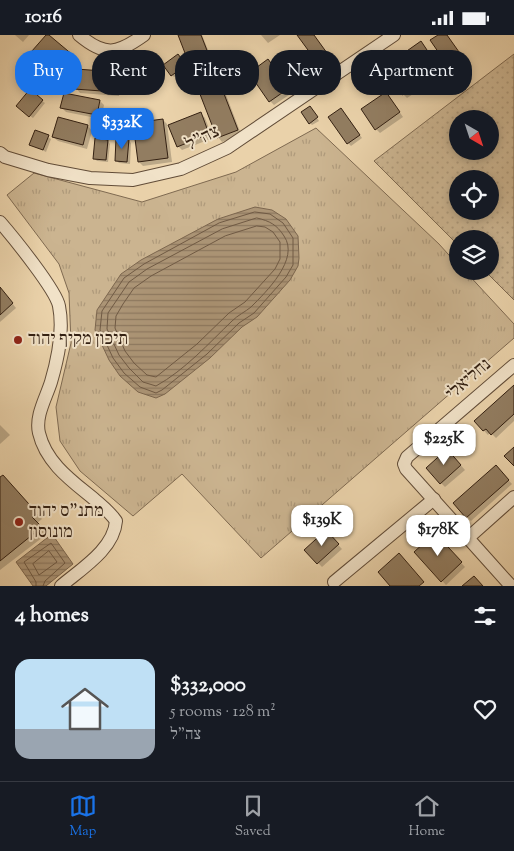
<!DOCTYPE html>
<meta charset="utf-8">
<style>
body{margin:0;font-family:"Sorts Mill Goudy","Frank Ruhl Libre",serif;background:#20242c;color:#f1f3f6;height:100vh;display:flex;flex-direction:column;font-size:19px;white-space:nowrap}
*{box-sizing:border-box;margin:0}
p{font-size:16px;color:#9ea1a6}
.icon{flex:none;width:28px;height:28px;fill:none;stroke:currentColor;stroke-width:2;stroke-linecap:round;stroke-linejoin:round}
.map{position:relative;height:551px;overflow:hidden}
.side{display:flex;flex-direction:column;background:#171b24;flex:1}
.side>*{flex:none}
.hud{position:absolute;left:15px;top:15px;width:485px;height:45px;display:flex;gap:10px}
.needle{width:32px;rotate:141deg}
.fabs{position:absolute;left:449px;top:75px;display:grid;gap:10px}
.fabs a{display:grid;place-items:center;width:50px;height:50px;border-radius:50%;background:#171b24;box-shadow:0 2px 8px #0003;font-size:25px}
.price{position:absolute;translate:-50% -42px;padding:0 11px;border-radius:10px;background:#fff;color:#222;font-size:16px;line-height:32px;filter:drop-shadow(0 1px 2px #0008)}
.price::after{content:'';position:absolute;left:50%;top:30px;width:15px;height:11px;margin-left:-8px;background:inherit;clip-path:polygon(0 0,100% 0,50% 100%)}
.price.selected{background:#1a73e8;color:#fff}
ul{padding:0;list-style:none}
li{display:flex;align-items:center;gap:15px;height:125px;padding:0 15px}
li span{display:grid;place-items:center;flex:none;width:140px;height:100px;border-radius:15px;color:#555}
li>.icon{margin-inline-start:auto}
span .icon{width:60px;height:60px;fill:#fffc;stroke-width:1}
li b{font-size:21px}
h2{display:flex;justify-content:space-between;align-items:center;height:60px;padding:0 15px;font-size:21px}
.tag{padding:0 18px;border-radius:20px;background:#171b24;box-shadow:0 2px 8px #0003;font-size:18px;line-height:45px}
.tag.selected{background:#1a73e8;color:#fff}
.status{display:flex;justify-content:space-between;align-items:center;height:35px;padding:0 25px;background:#171b24;direction:ltr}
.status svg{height:14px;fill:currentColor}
.dock{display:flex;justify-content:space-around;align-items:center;height:70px;border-top:1px solid #363941;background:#171b24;font-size:14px;color:#9ea1a6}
.dock a{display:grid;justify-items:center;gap:2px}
.dock .selected{color:#1a73e8}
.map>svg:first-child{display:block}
</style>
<div class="status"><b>10:16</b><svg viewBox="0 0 49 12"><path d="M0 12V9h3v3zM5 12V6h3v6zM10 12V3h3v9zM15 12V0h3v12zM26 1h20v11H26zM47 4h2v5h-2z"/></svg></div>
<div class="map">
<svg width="514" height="551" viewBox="0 0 514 551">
<defs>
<pattern id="grass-tufts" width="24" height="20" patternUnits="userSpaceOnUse" patternTransform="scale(1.25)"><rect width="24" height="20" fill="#cbb490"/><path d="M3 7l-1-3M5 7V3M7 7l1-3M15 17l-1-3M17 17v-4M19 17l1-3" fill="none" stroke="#af9a7b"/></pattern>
<pattern id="park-dots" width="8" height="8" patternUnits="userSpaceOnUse" patternTransform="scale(1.25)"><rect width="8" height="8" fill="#cbb490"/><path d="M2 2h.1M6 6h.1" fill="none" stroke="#af9a7b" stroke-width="1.8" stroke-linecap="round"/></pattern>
<pattern id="water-rules" width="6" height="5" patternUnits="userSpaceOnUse" patternTransform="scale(1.25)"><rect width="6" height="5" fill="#ac9576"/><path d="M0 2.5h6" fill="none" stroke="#8d795f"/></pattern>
</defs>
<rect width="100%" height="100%" fill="#ead2aa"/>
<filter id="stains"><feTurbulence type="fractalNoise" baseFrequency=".004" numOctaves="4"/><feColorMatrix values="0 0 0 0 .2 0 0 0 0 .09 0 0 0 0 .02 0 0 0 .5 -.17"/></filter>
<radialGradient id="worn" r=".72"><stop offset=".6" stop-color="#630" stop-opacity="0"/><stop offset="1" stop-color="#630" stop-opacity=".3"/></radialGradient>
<!-- grass -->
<polygon fill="url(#grass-tufts)" stroke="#7f6a51" points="316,93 439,209 457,229 458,236 465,236 514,289 514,303 261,523 182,439 133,481 80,436 60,406 56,372 71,308 69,258 59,229 7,160 34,138 142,167 236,137"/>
<!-- park -->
<path fill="url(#park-dots)" stroke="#7f6a51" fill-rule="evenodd" d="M514,19V265L485,236H490V204H458L457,209L374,126ZM458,84H490V116H458ZM458,144H490V176H458Z"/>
<!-- water -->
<g fill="url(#water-rules)" stroke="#7c664e">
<polygon points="255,172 272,175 286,184 298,201 299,223 298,231 290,245 257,282 242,292 210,323 165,359 156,363 138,357 120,341 109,325 95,295 97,275 121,239 141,225 218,184"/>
<polygon points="52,499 73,529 46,551 33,551 16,527"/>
</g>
<!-- shadow -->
<g fill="#0003">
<polygon points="15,0 29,0 23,7"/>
<polygon points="179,0 202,0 218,40 200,47 196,43"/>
<polygon points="261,0 280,0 268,8"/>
<polygon points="299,0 314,0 330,23 321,29"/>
<polygon points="440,0 448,2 467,29 455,37 451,33"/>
<polygon points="425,12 440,34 425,45 421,41"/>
<polygon points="73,22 77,26 48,59 23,37"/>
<polygon points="181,23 188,33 174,42 172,40"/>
<polygon points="398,24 421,54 407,63 403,59"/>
<polygon points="268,26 292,58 274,70 270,66"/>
<polygon points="153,28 162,42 148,52 146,49"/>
<polygon points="117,38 121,43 119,61 80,58 76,53"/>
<polygon points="218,48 223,52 241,99 222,107 218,102"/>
<polygon points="390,63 403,82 380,98 376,94"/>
<polygon points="42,66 45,68 33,83 20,74"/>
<polygon points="100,66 104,70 101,84 66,77 62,73"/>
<polygon points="341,74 362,103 351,111 348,108"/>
<polygon points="312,75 319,86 312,90 310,88"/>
<polygon points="201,79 205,83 213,103 182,115 178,111"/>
<polygon points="58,84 88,91 92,96 87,114 58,106 53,102"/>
<polygon points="163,85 167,89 172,127 143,131 139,127"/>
<polygon points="36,96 51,104 46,117 31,109"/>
<polygon points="128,105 131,108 130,129 119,128 116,125"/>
<polygon points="108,106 110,109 108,127 97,126 94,123"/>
<polygon points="0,253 16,273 0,287"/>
<polygon points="514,352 514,386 496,403 490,397 488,400 475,386"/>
<polygon points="0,390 10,400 0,409"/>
<polygon points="451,419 465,435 445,452 441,448"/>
<polygon points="496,432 512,449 471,486 455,468"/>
<polygon points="0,444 8,447 42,484 37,488 47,499 0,535"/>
<polygon points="326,497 342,514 322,532 306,515"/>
<polygon points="435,500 465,532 446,550 416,517"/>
</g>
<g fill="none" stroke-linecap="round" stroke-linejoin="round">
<!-- shore -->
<g stroke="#705a44" stroke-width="1">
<polygon points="255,177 270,179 283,188 293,203 293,230 286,242 254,278 239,288 207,319 162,355 156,358 140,352 124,338 113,323 100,295 102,276 124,243 144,229 219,188"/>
<path d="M257,183C270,186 277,190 284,201C300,224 266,257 251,272C245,277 238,280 232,286C209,308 185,335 156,351L143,347L129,333L119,320L107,294L108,278L129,247L147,234L222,194Z"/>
<polygon points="257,191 265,192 273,197 280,207 280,224 275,234 245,267 229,278 197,309 156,342 147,340 134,328 125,316 115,293 116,281 123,269 134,253 151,241 225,201"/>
<polygon points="49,516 57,527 39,540 33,529"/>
<polyline points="36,551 36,547 24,527 51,508 65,528 45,546 43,551"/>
</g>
</g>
<!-- building -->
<g fill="#927d61" stroke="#332012">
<polygon points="46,0 49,0 74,21 44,56 17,33"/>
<polygon points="178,0 201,0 215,36 195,44"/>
<polygon points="297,0 314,0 327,18 316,26"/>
<polygon points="438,0 447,0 464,24 450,34 430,5"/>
<polygon points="421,6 437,30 420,42 404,18"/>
<polygon points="178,19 186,30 171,41 163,30"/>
<polygon points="398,22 418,49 402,60 383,33"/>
<polygon points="150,24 161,39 145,50 134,36"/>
<polygon points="268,24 289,53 269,67 249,38"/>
<polygon points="76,34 117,37 116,57 74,54"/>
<polygon points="219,46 238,95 217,103 198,54"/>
<polygon points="30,54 43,65 29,82 16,71"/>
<polygon points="386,57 400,77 375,95 361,74"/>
<polygon points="64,58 100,65 97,80 60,73"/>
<polygon points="310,71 318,82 309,89 301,77"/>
<polygon points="341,73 360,100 347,109 328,82"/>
<polygon points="201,77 209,99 177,112 168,90"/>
<polygon points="58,82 88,90 83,110 52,102"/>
<polygon points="163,84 168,123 138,127 133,88"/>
<polygon points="35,95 49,100 43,115 29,110"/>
<polygon points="95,103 108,105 106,125 93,124"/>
<polygon points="116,103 129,104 127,127 115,126"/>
<polygon points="0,252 13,268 0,280"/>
<polygon points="514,350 514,379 491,400 486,394 483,396 474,386"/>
<polygon points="514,412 514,431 504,421"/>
<polygon points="447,414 461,430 440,449 426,433"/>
<polygon points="496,430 509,445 466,483 453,468"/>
<polygon points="3,440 37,478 32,482 42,492 0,526 0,442"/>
<polygon points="326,495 339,509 317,529 304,515"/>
<polygon points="435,498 462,527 441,547 414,517"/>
<polygon points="399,518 424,547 419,551 390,551 378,537"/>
<polygon points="474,541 483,551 462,551"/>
</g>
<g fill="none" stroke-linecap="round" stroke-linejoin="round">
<defs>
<g id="minor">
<path d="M79,0C105,22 117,19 144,0"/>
<polyline points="0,118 5,122 48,135 90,143 133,145 181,134 227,113 394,0"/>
<path d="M0,187C13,202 56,255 59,271C64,296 58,323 51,347C46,363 35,381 39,398C46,428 72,446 94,464C102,471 110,477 116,486C114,514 81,534 61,551"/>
<polyline points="468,503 406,434 404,429 407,422 514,330"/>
<polyline points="334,547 434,464"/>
<polyline points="511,551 468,503 514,462"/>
</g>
</defs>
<!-- minor casing -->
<use href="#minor" stroke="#614c38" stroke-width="14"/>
<!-- minor -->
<use href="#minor" stroke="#f1e2c8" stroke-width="12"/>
</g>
<!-- markers -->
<g fill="#8f2418" stroke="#f1e2c8" stroke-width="2">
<circle cx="18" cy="305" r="5"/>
<circle cx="19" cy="487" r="5"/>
</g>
<g text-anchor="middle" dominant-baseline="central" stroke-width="4" stroke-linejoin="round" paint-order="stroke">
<!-- street labels -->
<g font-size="18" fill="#332012" stroke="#f1e2c8">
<text transform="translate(203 104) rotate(-27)">צה"ל</text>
<text transform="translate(469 345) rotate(-41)">נחליאלי</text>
</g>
<!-- poi labels -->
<g font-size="18" fill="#332012" stroke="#f1e2c8" text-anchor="start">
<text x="28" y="305">תיכון מקיף יהוד</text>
<text x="29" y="477">מתנ"ס יהוד<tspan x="29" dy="21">מונוסון</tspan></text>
</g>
</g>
<rect width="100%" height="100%" filter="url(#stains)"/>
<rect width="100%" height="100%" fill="url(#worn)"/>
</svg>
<div class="fabs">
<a><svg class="needle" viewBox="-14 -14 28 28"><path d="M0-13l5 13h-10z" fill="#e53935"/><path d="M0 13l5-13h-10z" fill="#9ea1a6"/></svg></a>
<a><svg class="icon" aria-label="locate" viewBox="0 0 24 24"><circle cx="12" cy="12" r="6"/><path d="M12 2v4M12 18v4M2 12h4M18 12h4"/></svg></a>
<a><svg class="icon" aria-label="layers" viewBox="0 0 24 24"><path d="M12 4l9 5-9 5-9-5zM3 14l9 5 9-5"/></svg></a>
</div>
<b class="price selected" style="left:122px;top:115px">$332K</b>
<b class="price" style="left:444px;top:431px">$225K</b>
<b class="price" style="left:322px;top:512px">$139K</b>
<b class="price" style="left:438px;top:522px">$178K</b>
<div class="hud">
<a class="tag selected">Buy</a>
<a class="tag">Rent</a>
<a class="tag">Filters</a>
<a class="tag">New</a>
<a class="tag">Apartment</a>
</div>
</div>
<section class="side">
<h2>4 homes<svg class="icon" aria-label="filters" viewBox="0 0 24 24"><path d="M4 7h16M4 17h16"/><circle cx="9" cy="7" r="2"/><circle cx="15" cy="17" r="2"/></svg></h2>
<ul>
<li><span style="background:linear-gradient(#bfe0f5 70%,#9aa5b1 0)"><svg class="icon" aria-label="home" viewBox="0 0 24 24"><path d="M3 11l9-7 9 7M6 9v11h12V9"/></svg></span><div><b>$332,000</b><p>5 rooms · 128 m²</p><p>צה&quot;ל</p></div><svg class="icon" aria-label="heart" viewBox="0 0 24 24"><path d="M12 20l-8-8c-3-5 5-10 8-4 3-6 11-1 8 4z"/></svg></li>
</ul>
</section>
<nav class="dock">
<a class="selected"><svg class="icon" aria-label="map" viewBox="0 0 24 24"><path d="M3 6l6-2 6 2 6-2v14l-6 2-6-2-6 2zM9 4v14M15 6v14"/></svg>Map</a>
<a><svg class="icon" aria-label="saved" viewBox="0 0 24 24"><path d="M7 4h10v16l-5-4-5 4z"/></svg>Saved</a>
<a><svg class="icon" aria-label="home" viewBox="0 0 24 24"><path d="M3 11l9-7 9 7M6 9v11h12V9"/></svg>Home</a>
</nav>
